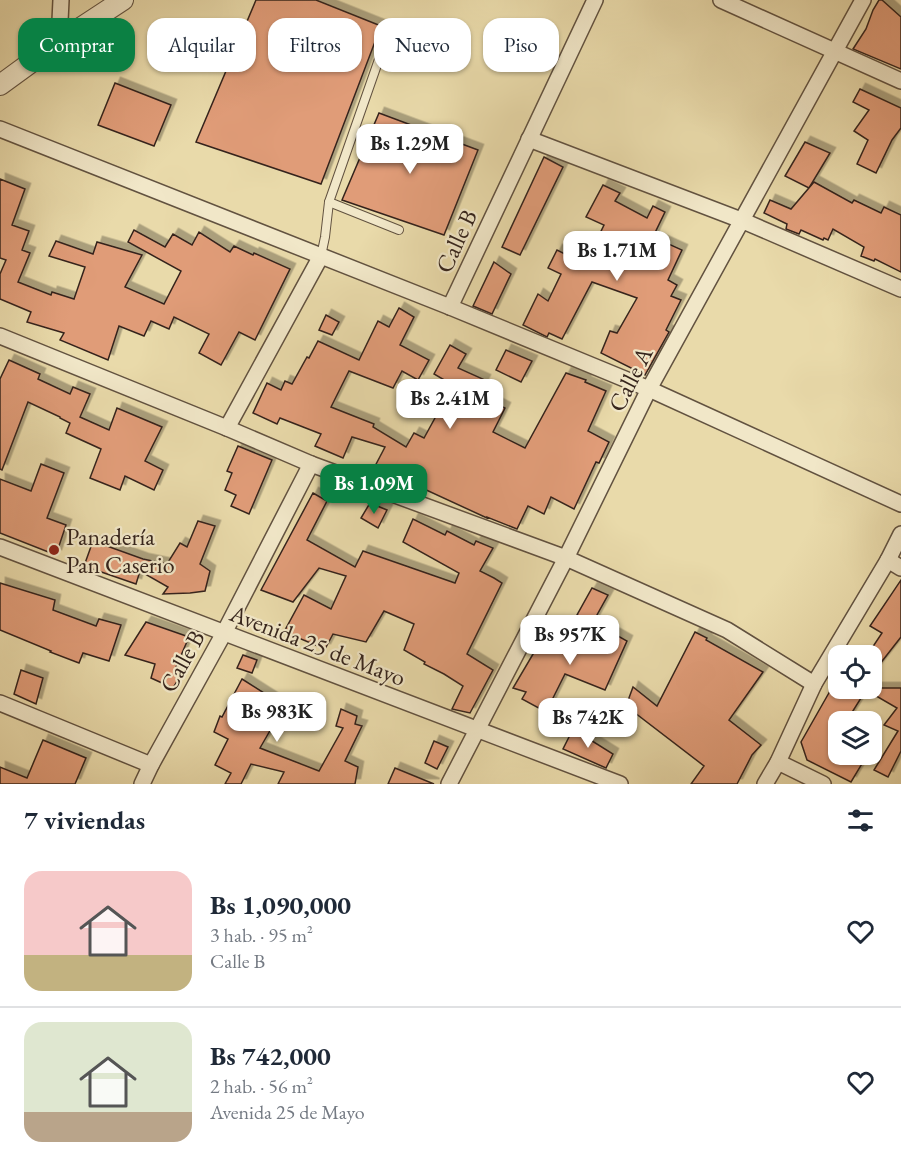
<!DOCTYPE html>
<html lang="es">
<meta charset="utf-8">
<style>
body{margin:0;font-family:"EB Garamond",serif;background:#f2f2f3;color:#1f2937;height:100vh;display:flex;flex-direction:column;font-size:22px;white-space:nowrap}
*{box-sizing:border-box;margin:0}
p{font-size:20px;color:#747a83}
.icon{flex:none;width:33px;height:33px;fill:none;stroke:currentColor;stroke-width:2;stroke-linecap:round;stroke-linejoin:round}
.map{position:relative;height:784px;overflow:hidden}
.drawer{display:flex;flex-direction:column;background:#fff;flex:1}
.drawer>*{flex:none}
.top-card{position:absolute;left:18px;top:18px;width:600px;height:54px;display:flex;gap:12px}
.controls{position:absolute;left:828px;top:645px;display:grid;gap:12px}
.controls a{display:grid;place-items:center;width:54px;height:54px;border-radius:12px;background:#fff;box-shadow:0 2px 4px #0004;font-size:30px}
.price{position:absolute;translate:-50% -51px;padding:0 14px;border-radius:12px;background:#fff;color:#222;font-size:20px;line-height:39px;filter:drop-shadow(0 2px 3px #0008)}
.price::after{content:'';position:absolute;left:50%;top:36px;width:18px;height:14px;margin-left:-9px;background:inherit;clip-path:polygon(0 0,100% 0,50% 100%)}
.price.selected{background:#0b8043;color:#fff}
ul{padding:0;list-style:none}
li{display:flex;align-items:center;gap:18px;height:150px;padding:0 24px}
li+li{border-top:2px solid #e0e1e3}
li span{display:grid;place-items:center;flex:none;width:168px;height:120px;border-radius:18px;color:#555}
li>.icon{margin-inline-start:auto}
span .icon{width:72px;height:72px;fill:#fffc;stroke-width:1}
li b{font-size:26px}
h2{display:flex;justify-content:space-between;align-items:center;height:72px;padding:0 24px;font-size:26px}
.chip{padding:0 21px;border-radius:18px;background:#fff;box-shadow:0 2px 4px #0004;font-size:21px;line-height:54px}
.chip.selected{background:#0b8043;color:#fff}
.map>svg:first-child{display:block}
</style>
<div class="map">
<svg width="901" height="784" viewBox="0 0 901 784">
<defs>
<filter id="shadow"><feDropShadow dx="5.5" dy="-5.5" stdDeviation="0" flood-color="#0004"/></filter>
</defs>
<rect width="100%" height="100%" fill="#e9daaa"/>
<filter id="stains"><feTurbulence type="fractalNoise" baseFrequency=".00333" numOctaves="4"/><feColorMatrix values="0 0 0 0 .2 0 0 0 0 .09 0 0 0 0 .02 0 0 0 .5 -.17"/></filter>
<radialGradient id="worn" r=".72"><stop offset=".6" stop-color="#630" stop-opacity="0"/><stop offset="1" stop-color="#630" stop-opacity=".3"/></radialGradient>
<!-- building -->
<g fill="#e09c78" stroke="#35241c" stroke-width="1.5" filter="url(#shadow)">
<polygon points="256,0 316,0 381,26 321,184 196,142"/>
<polygon points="879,0 882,0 901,17 901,69 853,49 866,29 873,10"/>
<polygon points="115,83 171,105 154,146 98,125"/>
<polygon points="860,89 901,108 901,128 892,140 876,173 857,164 868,140 854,131 869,110 853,102"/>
<polygon points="379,113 478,150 444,235 342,200"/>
<polygon points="805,142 830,153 809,188 785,176"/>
<polygon points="544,157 563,167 520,255 502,247"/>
<polygon points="0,179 25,189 12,225 29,231 22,250 30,253 18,282 51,295 52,292 74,299 85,267 49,256 56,241 93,254 97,242 142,255 125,287 164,304 181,271 128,242 134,230 165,247 173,234 192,245 199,232 230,252 234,246 253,255 254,253 290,269 255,340 239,332 221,365 199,353 209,334 174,317 169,329 151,321 144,336 119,326 108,360 60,340 64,333 27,322 31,312 0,299 0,274 6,260 0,258"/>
<polygon points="814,182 852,203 854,200 881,213 884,207 901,215 901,272 875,259 874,261 861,256 864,247 833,229 828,240 824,238 823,240 801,230 799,234 786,229 787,224 764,213 770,200 791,209"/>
<polygon points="603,185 620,193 615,201 647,218 653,206 665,212 653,237 682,250 668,280 677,285 671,296 681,300 666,330 669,332 645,375 601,353 610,331 617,333 637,298 592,282 562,339 549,333 547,337 523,325 538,294 548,301 561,274 548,268 557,250 585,264 604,225 586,217"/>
<polygon points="494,262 511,274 492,314 473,306"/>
<polygon points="399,308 414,317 400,345 429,360 418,380 402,371 393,388 349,371 331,407 374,424 373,427 406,447 414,433 424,438 453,385 434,374 450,345 466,354 458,368 485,380 478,394 505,408 493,432 525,448 566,373 586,380 585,382 606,391 588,431 609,442 599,463 596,462 574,509 551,497 544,514 528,506 517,529 487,517 487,518 422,488 421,490 400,482 399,484 373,470 385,447 352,437 343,458 315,446 321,434 280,418 277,424 253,413 267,383 281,390 285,381 292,384 307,357 309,358 318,341 359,360 378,321 389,327"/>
<polygon points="326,315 339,322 332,335 319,330"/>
<polygon points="506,350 532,361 521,382 496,370"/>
<polygon points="9,360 40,374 38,379 70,394 73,387 90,394 80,417 109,430 117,408 162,427 145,461 163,470 154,490 125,476 120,490 90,478 101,449 66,433 70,423 60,418 60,417 28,402 2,470 0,469 0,379"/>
<polygon points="238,446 272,460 249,514 231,506 236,495 225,490 232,473 227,471"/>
<polygon points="41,464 64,473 47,518 66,525 56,555 0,533 0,479 31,491"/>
<polygon points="313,493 327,501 307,540 355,567 363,551 455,583 459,573 403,542 413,519 445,535 447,531 474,545 476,541 493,548 480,571 494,578 502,583 467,654 493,670 470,713 452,709 463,686 444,674 424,664 425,662 404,650 414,624 384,611 366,642 333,634 325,649 284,632 304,595 331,609 346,576 319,568 293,602 261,590"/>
<polygon points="370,503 387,510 378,528 361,518"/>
<polygon points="198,521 215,526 200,564 210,571 205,591 190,593 163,594 168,587 140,571 136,584 84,566 93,541 143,559 167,564 180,543 187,547"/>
<polygon points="901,580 901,637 872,674 872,648 882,633 870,626"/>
<polygon points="0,583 55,600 53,610 96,626 99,619 121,625 109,661 83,653 79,663 50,652 51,651 0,630"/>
<polygon points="592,588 608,595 593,622 577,615"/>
<polygon points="146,622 189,637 176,667 183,672 173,688 151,678 155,664 125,655"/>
<polygon points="593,622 627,641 605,690 565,674 546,712 522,699 526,692 513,688 536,649 544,652 550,637 580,651"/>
<polygon points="695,632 707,638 706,640 763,672 729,720 761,745 752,755 737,784 691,784 704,766 626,706 633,687 657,706"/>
<polygon points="243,655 257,660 252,673 237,668"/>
<polygon points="21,670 43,678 36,704 14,694"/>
<polygon points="838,677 838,695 843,688 901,688 901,751 888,777 874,770 898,731 884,725 897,708 866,690 846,722 838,722 838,754 848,754 863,762 851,782 807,760 801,742"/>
<polygon points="242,679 272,698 268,708 279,715 260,748 319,771 343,728 336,726 341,709 357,716 355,724 362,726 345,761 358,767 355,784 278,784 284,772 251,764 241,784 225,784 231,773 215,765 228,739 214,732 220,716 222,717"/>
<polygon points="301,705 314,711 309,723 294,717"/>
<polygon points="573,729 613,754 606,768 563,749"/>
<polygon points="43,740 86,758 75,784 0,784 0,767 27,778"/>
<polygon points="434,741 448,747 437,769 425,763"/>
<polygon points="395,768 434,784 388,784"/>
</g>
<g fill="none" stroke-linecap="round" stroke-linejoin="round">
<defs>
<g id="service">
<polyline points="329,202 399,230"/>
<polyline points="321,256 325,237 329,202 391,25"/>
</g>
<g id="minor">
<polyline points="721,0 901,81"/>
<polyline points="59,42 61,0"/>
<polyline points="0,129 450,307 649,389 901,504"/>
<polyline points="529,139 741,220 901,289"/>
<polyline points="450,307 595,0"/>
<polyline points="0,336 227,428 311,464 566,558 727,630 814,684"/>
<polyline points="227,428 321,256"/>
<polyline points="0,547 620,784"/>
<polyline points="888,560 901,568"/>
<polyline points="0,703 151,765"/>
<polyline points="778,762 823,784"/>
<polyline points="142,784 151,765 224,633 311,464"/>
<polyline points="449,784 566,558 649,389 863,0"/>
<polyline points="765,784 778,762 814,684 888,560 901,534"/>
</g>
<polyline id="tertiary" points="0,85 59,42 123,0"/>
</defs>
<!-- service casing -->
<use href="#service" stroke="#625240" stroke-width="10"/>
<!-- minor casing -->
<use href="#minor" stroke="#625240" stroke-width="18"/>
<!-- tertiary casing -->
<use href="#tertiary" stroke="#625240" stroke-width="22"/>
<!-- service -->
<use href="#service" stroke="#f1e7c8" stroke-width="8"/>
<!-- minor -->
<use href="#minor" stroke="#f1e7c8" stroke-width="15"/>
<!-- tertiary -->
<use href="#tertiary" stroke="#f1e7c8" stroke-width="20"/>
</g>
<!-- markers -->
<circle fill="#8f2418" stroke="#f1e7c8" stroke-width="2" cx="54" cy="550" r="6"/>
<g text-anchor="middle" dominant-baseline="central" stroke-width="4.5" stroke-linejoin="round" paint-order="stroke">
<!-- street labels -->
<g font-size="24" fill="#35241c" stroke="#f1e7c8">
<text transform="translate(456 241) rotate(-65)">Calle B</text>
<text transform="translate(630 379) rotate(-63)">Calle A</text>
<text transform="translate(318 645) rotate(21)">Avenida 25 de Mayo</text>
<text transform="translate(182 661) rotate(-61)">Calle B</text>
</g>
<!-- poi labels -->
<g font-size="24" fill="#35241c" stroke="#f1e7c8" text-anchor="start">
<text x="66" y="536">Panadería<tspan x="66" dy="28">Pan Caserio</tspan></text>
</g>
</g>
<rect width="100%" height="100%" filter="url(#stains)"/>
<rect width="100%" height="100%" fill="url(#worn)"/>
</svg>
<div class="controls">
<a><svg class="icon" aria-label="locate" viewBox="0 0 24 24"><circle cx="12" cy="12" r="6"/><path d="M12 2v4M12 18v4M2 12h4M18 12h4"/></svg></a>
<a><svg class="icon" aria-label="layers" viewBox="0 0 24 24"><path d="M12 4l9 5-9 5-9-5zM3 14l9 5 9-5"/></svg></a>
</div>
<b class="price" style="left:410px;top:175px">Bs 1.29M</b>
<b class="price" style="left:617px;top:282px">Bs 1.71M</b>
<b class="price" style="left:450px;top:430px">Bs 2.41M</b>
<b class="price selected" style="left:374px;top:515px">Bs 1.09M</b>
<b class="price" style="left:570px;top:666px">Bs 957K</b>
<b class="price" style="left:277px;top:743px">Bs 983K</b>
<b class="price" style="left:588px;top:749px">Bs 742K</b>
<div class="top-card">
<a class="chip selected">Comprar</a>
<a class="chip">Alquilar</a>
<a class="chip">Filtros</a>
<a class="chip">Nuevo</a>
<a class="chip">Piso</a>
</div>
</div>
<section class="drawer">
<h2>7 viviendas<svg class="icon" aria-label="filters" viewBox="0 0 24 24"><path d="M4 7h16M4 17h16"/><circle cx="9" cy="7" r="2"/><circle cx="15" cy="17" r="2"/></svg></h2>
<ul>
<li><span style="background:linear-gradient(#f6c9c9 70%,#c2b280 0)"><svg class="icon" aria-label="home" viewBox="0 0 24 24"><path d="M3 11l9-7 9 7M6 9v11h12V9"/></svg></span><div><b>Bs 1,090,000</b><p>3 hab. · 95 m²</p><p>Calle B</p></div><svg class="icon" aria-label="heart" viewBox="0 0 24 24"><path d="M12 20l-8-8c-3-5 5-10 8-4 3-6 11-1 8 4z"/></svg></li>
<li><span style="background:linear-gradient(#dfe7d0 75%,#b9a48a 0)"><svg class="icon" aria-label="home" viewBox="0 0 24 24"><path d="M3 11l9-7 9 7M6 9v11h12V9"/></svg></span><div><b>Bs 742,000</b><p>2 hab. · 56 m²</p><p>Avenida 25 de Mayo</p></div><svg class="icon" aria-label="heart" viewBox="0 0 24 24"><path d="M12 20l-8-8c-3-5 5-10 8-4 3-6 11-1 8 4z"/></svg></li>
</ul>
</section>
